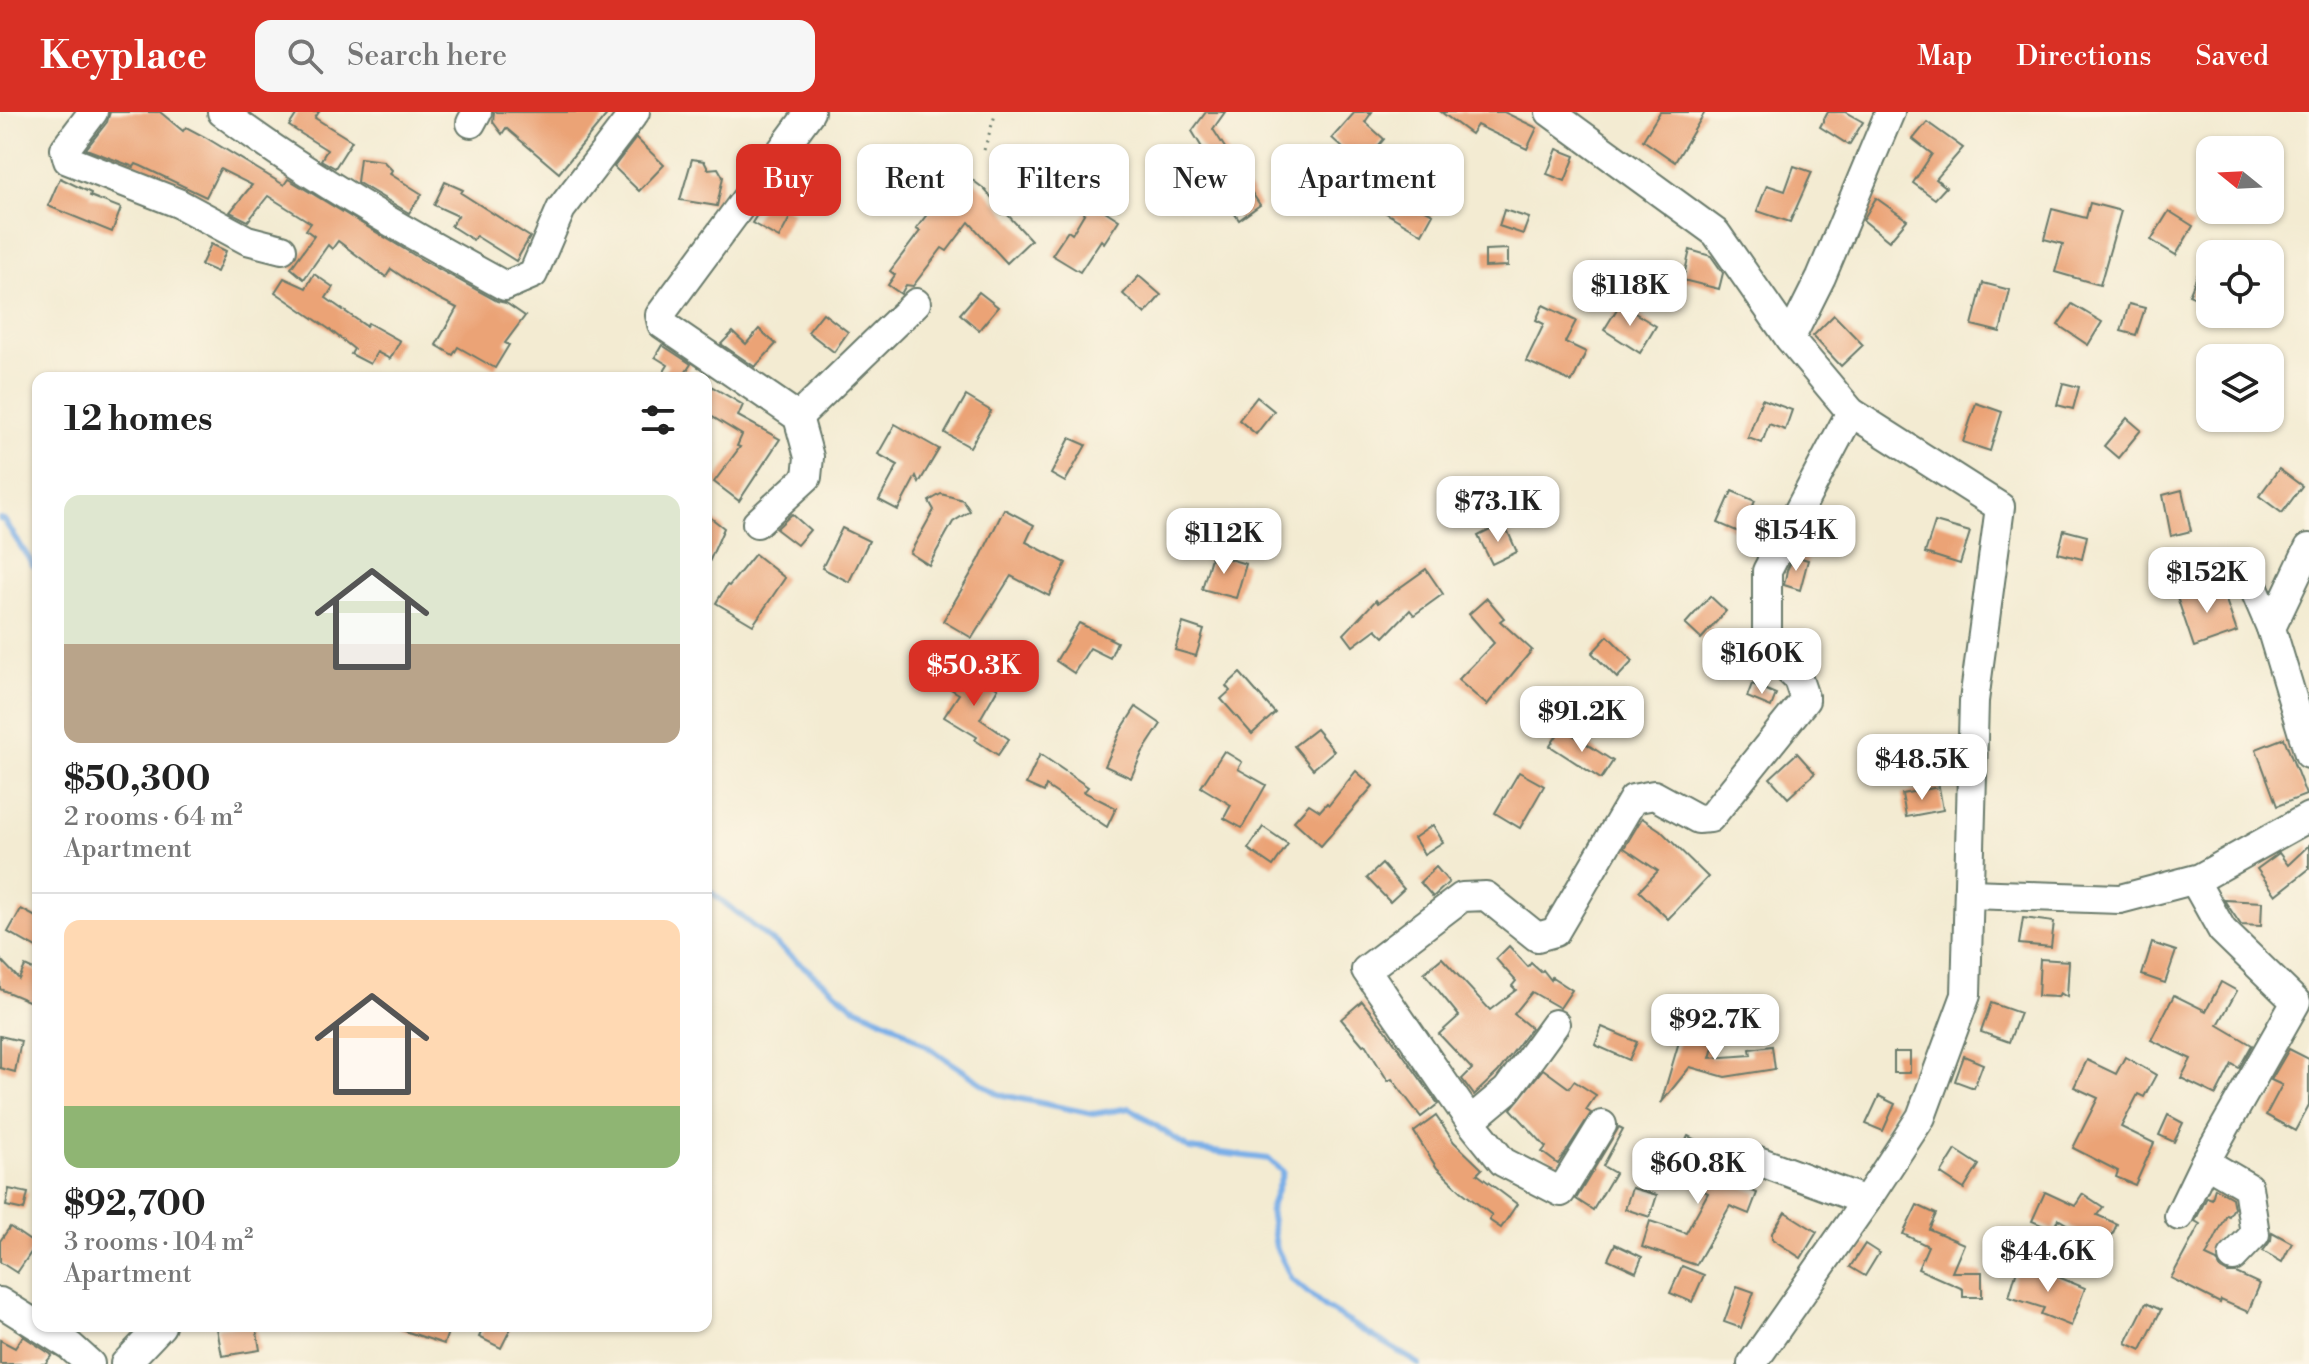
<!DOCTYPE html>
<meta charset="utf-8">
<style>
body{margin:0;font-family:"Libre Bodoni",serif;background:#f6f6f6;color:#222;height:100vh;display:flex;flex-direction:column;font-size:30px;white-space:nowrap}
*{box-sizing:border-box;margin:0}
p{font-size:26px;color:#767676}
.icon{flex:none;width:44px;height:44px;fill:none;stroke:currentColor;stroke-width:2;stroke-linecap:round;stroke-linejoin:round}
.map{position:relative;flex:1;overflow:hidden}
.panel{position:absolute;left:32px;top:260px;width:680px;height:960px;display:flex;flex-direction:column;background:#fff;border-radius:16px;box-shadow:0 2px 6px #0004}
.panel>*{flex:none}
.banner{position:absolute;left:736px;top:32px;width:760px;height:72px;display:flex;gap:16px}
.needle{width:52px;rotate:288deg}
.controls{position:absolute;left:2196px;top:24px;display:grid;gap:16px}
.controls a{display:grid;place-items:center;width:88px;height:88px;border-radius:16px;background:#fff;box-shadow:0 2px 6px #0004;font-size:40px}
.price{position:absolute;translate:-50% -68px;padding:0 18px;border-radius:16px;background:#fff;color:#222;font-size:26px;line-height:52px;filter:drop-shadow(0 2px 4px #0008)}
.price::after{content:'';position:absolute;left:50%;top:48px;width:24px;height:18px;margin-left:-12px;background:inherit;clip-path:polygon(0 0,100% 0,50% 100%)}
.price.current{background:#d93025;color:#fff}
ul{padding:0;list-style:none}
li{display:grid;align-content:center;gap:16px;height:424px;padding:0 32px}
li+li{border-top:2px solid #e0e0e0}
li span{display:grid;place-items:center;height:248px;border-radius:16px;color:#555}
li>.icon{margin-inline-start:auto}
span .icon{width:144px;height:144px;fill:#fffc;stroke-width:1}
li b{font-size:34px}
h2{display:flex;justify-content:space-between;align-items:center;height:96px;padding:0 32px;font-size:34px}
.pill{padding:0 28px;border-radius:16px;background:#fff;box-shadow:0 2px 6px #0004;font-size:28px;line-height:72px}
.pill.current{background:#d93025;color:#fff}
header{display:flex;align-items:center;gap:48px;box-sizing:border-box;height:112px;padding:0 40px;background:#d93025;color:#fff}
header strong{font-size:38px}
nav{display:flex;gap:44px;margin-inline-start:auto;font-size:28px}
.search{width:560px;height:72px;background:#f6f6f6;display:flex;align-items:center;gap:20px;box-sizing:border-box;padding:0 28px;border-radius:16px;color:#767676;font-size:30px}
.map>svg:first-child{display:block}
</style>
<header>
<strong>Keyplace</strong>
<div class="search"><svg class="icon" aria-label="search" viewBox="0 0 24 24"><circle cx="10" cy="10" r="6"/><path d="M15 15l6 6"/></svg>Search here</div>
<nav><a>Map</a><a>Directions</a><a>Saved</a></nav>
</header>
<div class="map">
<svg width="2309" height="1252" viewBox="0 0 2309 1252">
<rect width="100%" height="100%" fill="#fcf5e5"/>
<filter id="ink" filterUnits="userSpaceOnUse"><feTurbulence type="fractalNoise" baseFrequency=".0125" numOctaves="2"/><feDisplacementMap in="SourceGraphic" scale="16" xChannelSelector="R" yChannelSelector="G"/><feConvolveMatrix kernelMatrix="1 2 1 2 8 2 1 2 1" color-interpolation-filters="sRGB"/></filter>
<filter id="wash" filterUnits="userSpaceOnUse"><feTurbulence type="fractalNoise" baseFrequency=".006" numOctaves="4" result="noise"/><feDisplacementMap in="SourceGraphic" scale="32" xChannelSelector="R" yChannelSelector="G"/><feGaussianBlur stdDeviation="1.8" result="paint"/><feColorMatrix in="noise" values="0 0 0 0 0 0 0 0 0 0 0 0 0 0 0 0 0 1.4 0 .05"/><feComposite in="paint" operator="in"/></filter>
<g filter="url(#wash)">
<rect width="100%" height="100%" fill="#f3ebd2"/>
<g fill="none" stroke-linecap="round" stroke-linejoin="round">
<!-- stream -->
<g stroke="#7aafe7" stroke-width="6">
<polyline points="0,407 4,408 33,453 38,456"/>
<polyline points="706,776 853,894 895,913 998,982 1093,1002 1130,996 1190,1037 1269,1047 1283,1060 1270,1098 1276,1135 1292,1167 1326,1196 1419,1252"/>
</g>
</g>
<g id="blocks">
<!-- building -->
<g fill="#eba376">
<polygon points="110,0 160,0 183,19 186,15 205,25 284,73 288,67 424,149 497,189 506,191 525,204 505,231 509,233 495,256 458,235 453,243 436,233 457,196 422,178 391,157 386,165 338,129 332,137 328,133 304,167 291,156 314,124 306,118 311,111 268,84 248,109 230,100 252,73 220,57 206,85 141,54 136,52 134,55 86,37 107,10"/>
<polygon points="298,0 319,0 315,6 352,29 335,56 321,48 327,38 289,14"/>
<polygon points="494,0 609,0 559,61 506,16 502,22 493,10"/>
<polygon points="1206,0 1225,0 1213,17 1229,42 1227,43 1260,93 1239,108 1220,80 1226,75 1192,19"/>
<polygon points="1355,0 1372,0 1365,10 1384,27 1326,96 1306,79 1343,36 1332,26"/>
<polygon points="1441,0 1504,0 1537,16 1527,37 1477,13 1471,22"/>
<polygon points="1660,0 1705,0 1675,50 1643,28"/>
<polygon points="1828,0 1845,0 1863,10 1849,33 1820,15"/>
<polygon points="1927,10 1963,36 1936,67 1946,75 1935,87 1913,71 1932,42 1913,27"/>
<polygon points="636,26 664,53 639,79 614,55"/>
<polygon points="1557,37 1575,44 1565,69 1547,62"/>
<polygon points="1424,40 1441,47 1420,95 1433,102 1422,122 1386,101 1397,82 1404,86"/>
<polygon points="360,46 383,49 392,58 390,62 422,82 409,101 357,70"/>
<polygon points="692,47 704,49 708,57 718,56 723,65 717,94 680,88"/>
<polygon points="947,49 983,76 1031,128 1007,151 969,110 947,139 942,136 913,174 906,173 901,182 888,173 895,163 890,159 920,119 916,117 941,84 929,74"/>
<polygon points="1794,54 1812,60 1790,110 1757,99 1767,73 1785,79"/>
<polygon points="60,66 91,81 90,84 121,96 112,120 48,94"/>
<polygon points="445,70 463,78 461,81 530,125 516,149 476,124 473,128 451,114 458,104 434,93"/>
<polygon points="1876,86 1907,108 1889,129 1863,108"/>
<polygon points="767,87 793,100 779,126 752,111"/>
<polygon points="1091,90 1119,108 1104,131 1101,128 1080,160 1052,143 1068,119 1072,122"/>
<polygon points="2090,91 2121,99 2100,173 2055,160 2063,132 2044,127 2052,97 2086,106"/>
<polygon points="1504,98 1529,106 1523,122 1499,114"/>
<polygon points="2169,99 2193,114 2176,143 2151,128"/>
<polygon points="211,132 226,139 217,160 201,153"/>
<polygon points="2210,133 2210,179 2205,190 2189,183"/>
<polygon points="1508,137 1508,154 1485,155 1485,138"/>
<polygon points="1690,138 1711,144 1723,161 1719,177 1683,168"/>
<polygon points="314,162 333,175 326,186 366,214 368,211 400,229 390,247 377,240 370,252 351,242 354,237 329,217 275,180 284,166 306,176"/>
<polygon points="1139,164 1161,183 1145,202 1123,182"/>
<polygon points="1983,171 2010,178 2000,220 1972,213"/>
<polygon points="979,180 998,195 979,218 960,202"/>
<polygon points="1620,192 1656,214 1640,241 1604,218"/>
<polygon points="2072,192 2102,210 2088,233 2058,213"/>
<polygon points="2129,192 2145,196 2136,223 2121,219"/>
<polygon points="1543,193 1576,209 1565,230 1586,240 1572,270 1526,249 1544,212 1536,208"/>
<polygon points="823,201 848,220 834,240 808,220"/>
<polygon points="1834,203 1863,233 1841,254 1813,224"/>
<polygon points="759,217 776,232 755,255 721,232 733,220 746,232"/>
<polygon points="662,233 691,252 682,266 660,266 668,253 655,245"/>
<polygon points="706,271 743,293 738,304 780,327 739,389 714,370 740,335 737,334 742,323 706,301"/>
<polygon points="2063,271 2079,275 2073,297 2057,293"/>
<polygon points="966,284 991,299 970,335 945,321"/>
<polygon points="1257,285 1274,299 1256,322 1239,308"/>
<polygon points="1762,287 1792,298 1785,318 1769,312 1762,331 1748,326"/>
<polygon points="1976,291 2002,300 1990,339 1963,330"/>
<polygon points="2127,306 2141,318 2118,346 2104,334"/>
<polygon points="895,312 939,337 919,371 916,364 898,398 879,388 898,353 878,342"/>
<polygon points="1070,326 1086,333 1065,370 1051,362"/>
<polygon points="2279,357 2302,374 2282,401 2259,384"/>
<polygon points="2182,378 2191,419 2171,424 2163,383"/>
<polygon points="1732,379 1755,389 1741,421 1718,411"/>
<polygon points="941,382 963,388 970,399 953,410 929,453 910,441 934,398 929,389"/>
<polygon points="1004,397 1034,413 1026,430 1066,451 1049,484 1011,464 972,526 943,509 979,448"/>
<polygon points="706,402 724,416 706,457"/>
<polygon points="792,402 810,418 797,433 776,417"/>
<polygon points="1935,410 1970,420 1960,452 1925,441"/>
<polygon points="1504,411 1517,440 1492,452 1478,424"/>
<polygon points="842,416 869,429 849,470 822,456"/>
<polygon points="2064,418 2087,424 2082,447 2058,441"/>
<polygon points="755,442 785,466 753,513 716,491 727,473 729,474"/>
<polygon points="1212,442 1246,452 1236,486 1202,477"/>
<polygon points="1794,444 1808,448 1800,478 1784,473 1787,458"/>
<polygon points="1426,457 1443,482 1414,503 1410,498 1384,525 1376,517 1353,534 1344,522 1376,488 1378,491"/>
<polygon points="2220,471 2237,520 2194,535 2177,485"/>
<polygon points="1710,484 1726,499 1701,527 1685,512"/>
<polygon points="1487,486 1504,506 1500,509 1532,538 1487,593 1458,568 1494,531 1469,502"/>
<polygon points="1079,511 1117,530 1110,546 1090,536 1074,561 1056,549"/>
<polygon points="1183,511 1204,518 1196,544 1175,538"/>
<polygon points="1608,524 1633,549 1617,566 1592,541"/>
<polygon points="956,552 998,576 980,607 1009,627 998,643 975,628 977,625 944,605 959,582 944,573"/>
<polygon points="1240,561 1275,601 1252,622 1221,587 1230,579 1226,574"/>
<polygon points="1752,572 1776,582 1771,595 1747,585"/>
<polygon points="1136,595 1161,612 1142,641 1131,666 1105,654 1121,618"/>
<polygon points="1562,616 1613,649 1601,667 1550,634"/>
<polygon points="1316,617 1334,639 1313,657 1294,634"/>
<polygon points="2284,626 2306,683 2277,694 2256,637"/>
<polygon points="1224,639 1242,650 1238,657 1266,673 1242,716 1224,706 1231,693 1201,675"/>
<polygon points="1797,641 1815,661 1788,686 1770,666"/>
<polygon points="1040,642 1088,675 1084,680 1116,696 1107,715 1046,674 1044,680 1026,672"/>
<polygon points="1356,659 1373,674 1321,734 1294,709 1309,692 1320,699 1327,691 1329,693"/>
<polygon points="1519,660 1544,674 1520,716 1495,701"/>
<polygon points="1939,675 1943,698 1906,705 1902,682"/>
<polygon points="1642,706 1660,718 1708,765 1668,807 1639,779 1658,759 1624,736"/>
<polygon points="1433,713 1443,730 1424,742 1414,726"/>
<polygon points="1263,715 1288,732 1273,754 1248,737"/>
<polygon points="2309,733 2309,757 2276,783 2257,757 2279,741 2288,753"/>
<polygon points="1382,752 1404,777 1390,790 1367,766"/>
<polygon points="1436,755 1449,770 1433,785 1420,770"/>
<polygon points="2224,788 2262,790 2261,814 2241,813"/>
<polygon points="21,797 38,806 38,837 8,820"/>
<polygon points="2023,806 2054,810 2051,835 2019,832"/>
<polygon points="2152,831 2176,839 2165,871 2142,863"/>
<polygon points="1509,834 1528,855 1531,851 1541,860 1543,858 1551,868 1552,865 1572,878 1560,896 1532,880 1514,902 1531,916 1498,960 1474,983 1462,967 1472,957 1439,922 1459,904 1424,861 1442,846 1490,898 1516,878 1512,874 1516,869 1496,847"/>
<polygon points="0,847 19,867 25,854 38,860 38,893 0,877"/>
<polygon points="2040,847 2069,849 2067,885 2060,881 2058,885 2038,884"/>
<polygon points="2221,870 2237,879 2218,913 2252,933 2239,956 2232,952 2216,983 2181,966 2191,947 2151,928 2174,883 2206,899"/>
<polygon points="1362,889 1387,920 1438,992 1421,1005 1392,967 1388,969 1365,932 1363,933 1341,907"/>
<polygon points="1991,891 2020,901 2009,930 1981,920"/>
<polygon points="1602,915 1637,930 1629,948 1595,933"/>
<polygon points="1681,923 1714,932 1710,946 1751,943 1750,937 1772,934 1775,957 1725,965 1690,955 1661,991"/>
<polygon points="0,924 21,929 15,960 0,956"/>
<polygon points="2289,937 2309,947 2309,993 2295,1019 2266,1003 2282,973 2271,968"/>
<rect x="1894" y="940" width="16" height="21"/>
<polygon points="1964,944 1983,952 1974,976 1955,969"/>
<polygon points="2125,945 2156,963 2144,985 2138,982 2121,1015 2154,1031 2135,1073 2116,1065 2118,1059 2073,1036 2098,986 2074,975 2087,948 2116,962"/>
<polygon points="1543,957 1569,976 1574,969 1596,983 1586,998 1591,1001 1558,1052 1542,1040 1546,1035 1511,997"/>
<polygon points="1879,984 1895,992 1883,1019 1866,1012"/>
<polygon points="2168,1003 2183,1011 2174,1030 2159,1023"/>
<polygon points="1436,1004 1454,1030 1482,1057 1477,1062 1517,1092 1501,1116 1489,1108 1492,1103 1461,1079 1437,1056 1414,1020"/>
<polygon points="1619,1015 1623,1017 1603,1054 1615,1061 1593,1098 1576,1087"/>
<polygon points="1688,1024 1714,1038 1704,1059 1757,1081 1749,1102 1730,1094 1696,1153 1642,1135 1650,1109 1686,1121 1708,1081 1669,1061"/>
<polygon points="1956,1038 1979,1053 1964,1077 1941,1062"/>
<polygon points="1632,1076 1657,1083 1650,1105 1625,1097"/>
<polygon points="2215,1076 2232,1086 2234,1096 2229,1104 2227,1103 2206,1144 2217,1149 2221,1157 2228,1161 2236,1161 2260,1172 2248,1200 2221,1188 2220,1191 2171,1166 2200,1112 2195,1109 2207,1085 2212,1087"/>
<polygon points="9,1077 28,1081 24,1098 6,1094"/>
<polygon points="2045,1080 2075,1094 2083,1082 2103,1095 2097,1103 2117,1112 2101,1148 2086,1141 2092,1128 2058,1107 2053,1118 2032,1109"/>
<polygon points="1917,1093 1936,1102 1929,1117 1964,1132 1952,1160 1982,1160 1982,1185 1963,1185 1963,1177 1918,1157 1928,1134 1903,1122"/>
<polygon points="1785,1100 1817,1120 1801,1146 1772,1127 1772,1121"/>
<polygon points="10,1115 36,1133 17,1161 0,1150 0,1129"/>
<polygon points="2272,1120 2292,1131 2282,1150 2263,1139 2271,1128"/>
<polygon points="1615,1132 1642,1145 1636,1160 1608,1147"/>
<polygon points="1865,1132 1879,1141 1865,1164 1850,1155"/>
<polygon points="1682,1154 1704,1163 1692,1190 1670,1181"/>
<polygon points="2018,1154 2056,1164 2085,1176 2071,1214 2041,1202 2044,1196 2009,1185"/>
<polygon points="1737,1174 1754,1180 1741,1216 1724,1210"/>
<polygon points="2146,1191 2161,1198 2141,1238 2126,1231"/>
<polygon points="230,1214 256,1214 260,1238 222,1244 217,1216"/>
<polygon points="400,1214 450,1214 444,1232 399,1217"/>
<polygon points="484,1214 512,1214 501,1236 479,1225"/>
<polygon points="23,1224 52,1243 45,1252 0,1252 0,1228 15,1236"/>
</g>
</g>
</g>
<g filter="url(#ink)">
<use href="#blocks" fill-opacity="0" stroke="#697a6b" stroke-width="2"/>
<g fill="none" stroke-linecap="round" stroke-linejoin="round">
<defs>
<g id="minor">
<polyline points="93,0 65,37 68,48 178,91 247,128 282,137"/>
<path d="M222,0C310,66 408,121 505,174L533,162L561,97L635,0"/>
<polyline points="1550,0 1716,121 1790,227 1851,300 2000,395 1974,589 1966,883 1921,1005 1866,1089 1752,1252"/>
<polyline points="471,11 477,0"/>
<polyline points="1790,227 1821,165 1890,0"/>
<polyline points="798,305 916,191"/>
<polyline points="757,411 807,365 809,345 798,305 662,212 660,203 810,0"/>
<polyline points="2309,436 2271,516 2309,642"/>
<polyline points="2244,453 2271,516"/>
<polyline points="1970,782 2120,787 2200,766 2309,705"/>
<polyline points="1470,1009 1507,978 1555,912"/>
<polyline points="1602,1013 1561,1080 1503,1050 1470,1009 1366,858 1462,785 1486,784 1537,825 1555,820 1633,687 1654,683 1698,707 1710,706 1805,588 1798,567 1767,537 1767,459 1851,300"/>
<polyline points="1745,1044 1866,1089"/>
<polyline points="2205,1050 2248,1075 2255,1122 2233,1145"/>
<polyline points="2179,1104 2205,1050 2296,890 2222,818 2194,768"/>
<polyline points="0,1190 70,1234 90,1252"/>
<polyline points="125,1252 161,1214"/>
</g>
</defs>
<!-- minor casing -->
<use href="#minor" stroke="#697a6b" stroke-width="32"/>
<!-- path -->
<polyline stroke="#697a6b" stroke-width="3" stroke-dasharray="2 6" stroke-linecap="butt" points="984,38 996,0"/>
<!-- minor -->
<use href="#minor" stroke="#fff" stroke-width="28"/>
</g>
</g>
</svg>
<div class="controls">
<a><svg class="needle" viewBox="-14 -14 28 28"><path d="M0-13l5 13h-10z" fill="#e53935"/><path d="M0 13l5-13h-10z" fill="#767676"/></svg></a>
<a><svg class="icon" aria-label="locate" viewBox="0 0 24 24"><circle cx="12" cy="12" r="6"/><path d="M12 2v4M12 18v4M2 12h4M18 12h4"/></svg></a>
<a><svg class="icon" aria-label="layers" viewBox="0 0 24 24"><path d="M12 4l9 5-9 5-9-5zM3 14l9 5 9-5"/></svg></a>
</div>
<b class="price" style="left:1630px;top:216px">$118K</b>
<b class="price" style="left:1498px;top:432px">$73.1K</b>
<b class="price" style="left:1796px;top:461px">$154K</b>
<b class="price" style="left:1224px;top:464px">$112K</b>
<b class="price" style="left:2207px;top:503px">$152K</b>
<b class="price" style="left:1762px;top:584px">$160K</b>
<b class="price current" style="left:974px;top:596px">$50.3K</b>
<b class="price" style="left:1582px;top:642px">$91.2K</b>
<b class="price" style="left:1922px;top:690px">$48.5K</b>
<b class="price" style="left:1715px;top:950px">$92.7K</b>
<b class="price" style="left:1698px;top:1094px">$60.8K</b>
<b class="price" style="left:2048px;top:1182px">$44.6K</b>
<div class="banner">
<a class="pill current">Buy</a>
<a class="pill">Rent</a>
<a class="pill">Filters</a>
<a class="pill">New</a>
<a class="pill">Apartment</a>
</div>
<section class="panel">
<h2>12 homes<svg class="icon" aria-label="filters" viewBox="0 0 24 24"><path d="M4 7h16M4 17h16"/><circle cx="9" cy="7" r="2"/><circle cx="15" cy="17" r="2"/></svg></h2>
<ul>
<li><span style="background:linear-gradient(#dfe7d0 60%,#b9a48a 0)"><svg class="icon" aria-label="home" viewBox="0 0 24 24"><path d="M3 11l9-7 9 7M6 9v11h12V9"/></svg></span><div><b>$50,300</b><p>2 rooms · 64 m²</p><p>Apartment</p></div></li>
<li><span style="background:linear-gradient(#ffd9b3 75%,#8fb573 0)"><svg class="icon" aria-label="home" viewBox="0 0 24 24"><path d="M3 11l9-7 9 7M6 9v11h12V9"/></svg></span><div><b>$92,700</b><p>3 rooms · 104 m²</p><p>Apartment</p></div></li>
</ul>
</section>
</div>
